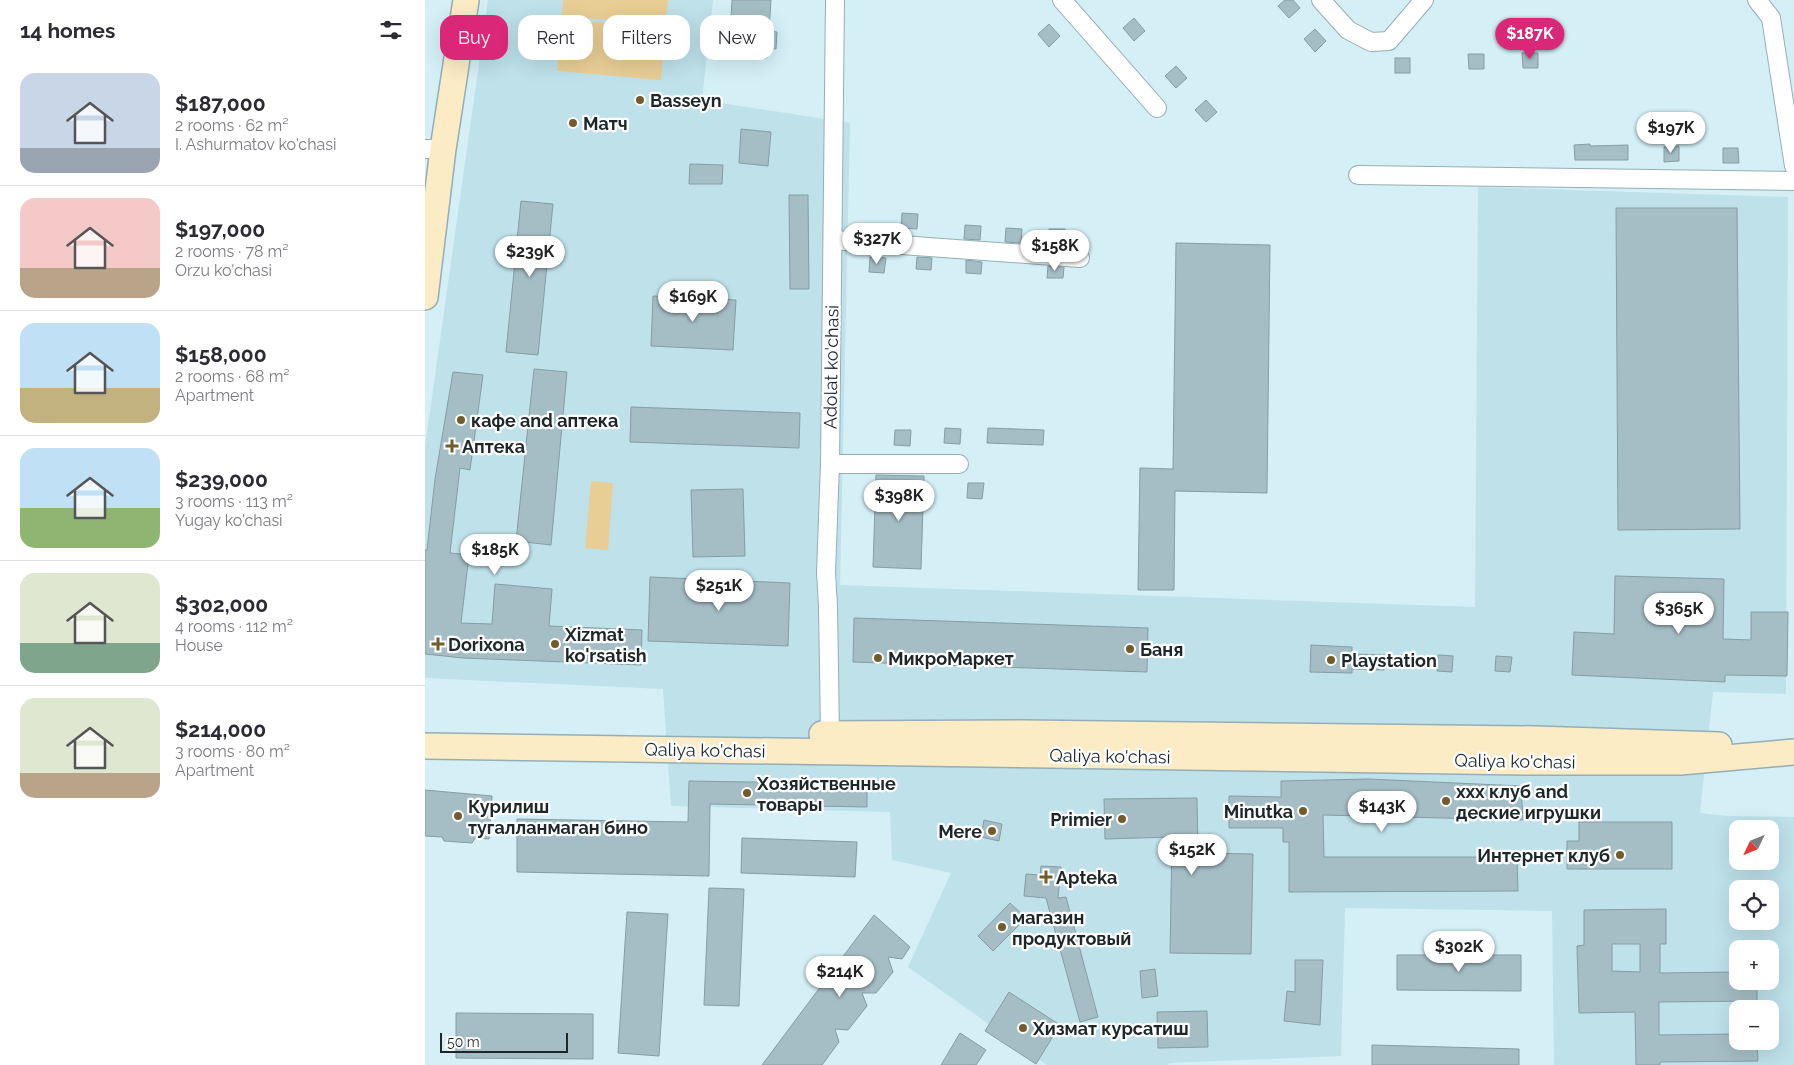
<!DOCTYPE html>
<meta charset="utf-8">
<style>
body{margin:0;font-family:Raleway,sans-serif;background:#f2f2f3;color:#2b2b33;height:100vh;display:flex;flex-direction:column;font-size:19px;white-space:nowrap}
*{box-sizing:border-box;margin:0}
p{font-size:16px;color:#7c7c81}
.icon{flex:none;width:28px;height:28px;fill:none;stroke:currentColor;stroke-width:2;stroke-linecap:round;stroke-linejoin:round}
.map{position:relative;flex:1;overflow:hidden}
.details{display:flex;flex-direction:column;background:#fff;width:425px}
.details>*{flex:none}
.guide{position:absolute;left:15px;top:15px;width:475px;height:45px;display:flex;gap:10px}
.needle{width:32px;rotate:227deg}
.tools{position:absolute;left:1304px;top:820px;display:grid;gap:10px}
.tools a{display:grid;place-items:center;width:50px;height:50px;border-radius:10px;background:#fff;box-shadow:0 5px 20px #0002;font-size:25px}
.scale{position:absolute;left:15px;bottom:12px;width:128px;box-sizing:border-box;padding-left:5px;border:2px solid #1d2729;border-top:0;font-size:14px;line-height:18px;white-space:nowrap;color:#1d2729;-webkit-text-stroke:4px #fff;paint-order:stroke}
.price{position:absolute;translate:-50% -42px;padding:0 11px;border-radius:18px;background:#fff;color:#222;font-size:16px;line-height:32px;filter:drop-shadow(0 1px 2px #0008)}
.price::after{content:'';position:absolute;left:50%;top:30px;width:15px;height:11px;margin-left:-8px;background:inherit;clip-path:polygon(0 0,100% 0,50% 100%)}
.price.on{background:#db2777;color:#fff}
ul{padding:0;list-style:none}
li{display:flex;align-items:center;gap:15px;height:125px;padding:0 20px}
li+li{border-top:1px solid #e1e1e2}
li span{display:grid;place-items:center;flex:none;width:140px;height:100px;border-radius:15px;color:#555}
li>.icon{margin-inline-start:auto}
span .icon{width:60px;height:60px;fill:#fffc;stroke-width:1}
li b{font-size:21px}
h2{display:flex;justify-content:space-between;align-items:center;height:60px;padding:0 20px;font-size:21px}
.tag{padding:0 18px;border-radius:15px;background:#fff;box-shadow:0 5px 20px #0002;font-size:18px;line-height:45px}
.tag.on{background:#db2777;color:#fff}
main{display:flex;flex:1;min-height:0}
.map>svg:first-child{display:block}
</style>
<main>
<section class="details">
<h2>14 homes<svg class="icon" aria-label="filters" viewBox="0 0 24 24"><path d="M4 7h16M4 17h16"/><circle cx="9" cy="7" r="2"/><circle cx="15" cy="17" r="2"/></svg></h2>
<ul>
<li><span style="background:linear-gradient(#c9d6e8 75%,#9aa5b1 0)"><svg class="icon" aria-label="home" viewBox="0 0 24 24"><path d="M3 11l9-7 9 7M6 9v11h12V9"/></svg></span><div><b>$187,000</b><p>2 rooms · 62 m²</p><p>I. Ashurmatov ko'chasi</p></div></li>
<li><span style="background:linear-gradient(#f6c9c9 70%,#b9a48a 0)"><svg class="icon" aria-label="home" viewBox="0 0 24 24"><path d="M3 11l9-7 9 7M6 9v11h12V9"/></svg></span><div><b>$197,000</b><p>2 rooms · 78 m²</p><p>Orzu ko'chasi</p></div></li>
<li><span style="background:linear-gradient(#bfe0f5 65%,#c2b280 0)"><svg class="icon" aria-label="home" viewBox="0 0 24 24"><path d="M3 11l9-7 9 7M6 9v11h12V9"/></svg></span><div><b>$158,000</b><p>2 rooms · 68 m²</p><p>Apartment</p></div></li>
<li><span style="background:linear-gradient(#bfe0f5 60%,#8fb573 0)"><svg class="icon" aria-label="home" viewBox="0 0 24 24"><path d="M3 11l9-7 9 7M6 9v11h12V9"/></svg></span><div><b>$239,000</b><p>3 rooms · 113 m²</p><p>Yugay ko'chasi</p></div></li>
<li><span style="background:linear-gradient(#dfe7d0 70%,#7fa58c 0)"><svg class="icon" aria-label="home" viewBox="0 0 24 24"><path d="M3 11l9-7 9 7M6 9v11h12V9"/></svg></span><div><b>$302,000</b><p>4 rooms · 112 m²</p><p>House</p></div></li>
<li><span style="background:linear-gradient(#dfe7d0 75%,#b9a48a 0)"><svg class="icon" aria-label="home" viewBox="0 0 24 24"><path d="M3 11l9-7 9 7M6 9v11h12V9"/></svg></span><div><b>$214,000</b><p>3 rooms · 80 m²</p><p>Apartment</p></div></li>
</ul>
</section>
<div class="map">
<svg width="1369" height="1065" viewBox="0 0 1369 1065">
<rect width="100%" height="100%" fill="#d4eff6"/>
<!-- built -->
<path fill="#bee1ea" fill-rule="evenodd" d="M63,0H288L277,100L425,123L415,585L1050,607L1053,187L1363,197L1361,694L1288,692L1275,813L1303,816L1369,817V1065H1129L1127,911L920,908L916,1056L744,1063L743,1065H622L483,967L526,873L467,860L465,812L246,806L238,689L0,678V447ZM1312,829H1345V861H1312ZM1312,889H1345V921H1312ZM1312,949H1345V981H1312ZM1312,1009H1345V1041H1312Z"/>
<!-- green -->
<g fill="#e8ce94">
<polygon points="138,0 243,0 240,25 137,16"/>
<polygon points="137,19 240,28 236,80 132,71"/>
<polygon points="166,481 188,483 183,550 160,548"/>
</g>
<!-- building -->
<g fill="#a5bec5" stroke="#859da4" fill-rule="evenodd">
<polygon points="307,0 346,0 344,31 352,32 351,49 343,48 342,58 304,55"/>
<polygon points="860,0 868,0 875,8 864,18 853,6"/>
<polygon points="709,18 720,31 709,41 698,28"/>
<polygon points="624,24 635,36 624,47 613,34"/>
<polygon points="890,29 901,41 890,52 879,39"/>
<polygon points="1097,53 1113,53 1113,68 1098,68"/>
<polygon points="1043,54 1059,54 1059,69 1044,69"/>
<rect x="970" y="58" width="15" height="15"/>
<polygon points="751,66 762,78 751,88 740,76"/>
<polygon points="781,100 792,112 781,122 770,110"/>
<polygon points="316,129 346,132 343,166 314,163"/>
<polygon points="1165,144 1165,146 1203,145 1203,160 1150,160 1149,145"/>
<polygon points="1254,146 1254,161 1239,162 1239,147"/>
<polygon points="1298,148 1313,148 1314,163 1298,163"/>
<polygon points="265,164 298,165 297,184 264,184"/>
<polygon points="364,195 383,195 384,289 365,289"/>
<polygon points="96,201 128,204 113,355 81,352"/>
<polygon points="1191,208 1312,208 1315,529 1193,530"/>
<polygon points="477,213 493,214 492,229 476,228"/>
<polygon points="540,225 556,226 555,240 539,239"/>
<polygon points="581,228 597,229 596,243 580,242"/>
<polygon points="624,229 640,229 639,246 624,245"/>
<polygon points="751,243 845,245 842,493 750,491 749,590 713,590 715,468 748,469"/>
<polygon points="445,257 461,258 459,273 444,272"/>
<polygon points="492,257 507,258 506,270 491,269"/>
<polygon points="541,260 557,262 556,274 541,273"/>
<polygon points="623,266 639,267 638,278 622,278"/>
<polygon points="228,296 311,300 308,350 226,346"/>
<polygon points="109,369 142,372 126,545 91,541"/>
<polygon points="28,372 58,375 45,470 35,468 25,553 44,555 36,623 67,624 70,584 127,589 124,626 217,630 216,665 38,658 0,654 0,550 2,550 10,479"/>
<polygon points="206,407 375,413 374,448 205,442"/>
<polygon points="520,428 536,429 535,444 519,443"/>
<polygon points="563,428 619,430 618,445 562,443"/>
<polygon points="470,430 486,430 485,446 469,445"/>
<polygon points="451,475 499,476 496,569 448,567"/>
<polygon points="543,483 559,483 557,499 542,498"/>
<polygon points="318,489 320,556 268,557 266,490"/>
<polygon points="1190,576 1299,579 1298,639 1326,640 1326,612 1363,612 1362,676 1300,675 1300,682 1147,675 1149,632 1189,634"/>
<polygon points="225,577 365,583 363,646 223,641"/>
<polygon points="429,618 723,628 722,672 428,662"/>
<polygon points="886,645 927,647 927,654 960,655 959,670 927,669 927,673 885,672"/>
<polygon points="1013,655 1028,656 1027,672 1012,671"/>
<polygon points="1071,656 1087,657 1085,672 1070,671"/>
<polygon points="943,779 1096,786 1098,820 898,815 899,857 1092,857 1093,891 864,892 864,842 858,842 858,828 804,828 804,796 856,797 856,781"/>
<polygon points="264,781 442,784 442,807 285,804 284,876 92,872 92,819 263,822"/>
<polygon points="0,790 67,796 64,839 50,838 47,843 19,841 17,837 0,836"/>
<polygon points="772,798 773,853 828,854 826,954 745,953 747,837 680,839 679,799"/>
<polygon points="559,820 577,824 574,841 556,837"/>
<polygon points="1154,822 1247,822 1247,869 1142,869 1142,841 1154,841"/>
<polygon points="317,838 432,842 430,877 316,873"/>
<polygon points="616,866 636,867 633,898 641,897 673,1017 655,1022 621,898 599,896 601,874 615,875"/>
<polygon points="284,888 319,889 314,1006 279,1005"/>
<polygon points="585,903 601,918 568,951 553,936"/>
<path d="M1241,909V944H1235V973L1312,972V981H1332V1001L1234,1002V1035L1312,1034V1041H1332L1333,1061L1235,1062V1065H1211L1210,1012L1154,1013L1152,946L1159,945V910ZM1187,944H1215V972L1187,971Z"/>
<polygon points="202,912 243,914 234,1056 193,1053"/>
<polygon points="449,915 485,947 477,959 463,957 468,972 451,993 437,993 442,1006 423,1030 410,1029 414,1042 397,1065 337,1065"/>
<polygon points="972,955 1096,955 1096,991 972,990"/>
<polygon points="870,960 898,960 895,1025 859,1021 862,991 870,992"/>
<polygon points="730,969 733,996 717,998 715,971"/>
<polygon points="584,992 635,1025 611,1064 560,1031"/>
<polygon points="782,1011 783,1047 733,1048 732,1012"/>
<polygon points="31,1013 168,1014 168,1059 31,1058"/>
<polygon points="535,1033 561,1050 551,1065 516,1065"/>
<polygon points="947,1045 1094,1049 1094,1065 947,1065"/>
</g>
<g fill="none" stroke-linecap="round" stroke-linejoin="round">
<defs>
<g id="minor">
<polyline points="637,0 732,108"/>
<polyline points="896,0 923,30 946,42 964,41 999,0"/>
<polyline points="1332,0 1346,18 1369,166"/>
<polyline points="0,149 18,149"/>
<polyline points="933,175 1369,181"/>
<polyline points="408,240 655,258"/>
<polyline points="405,464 534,464"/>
<polyline points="405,734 403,606 401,573 405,464 410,0"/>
</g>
<g id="secondary">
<polyline points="0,297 18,149 41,0"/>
<polyline points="397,734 598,733 1110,739 1294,745"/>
<polyline points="0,746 1107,762 1255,762 1369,752"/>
</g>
</defs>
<!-- minor casing -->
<use href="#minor" stroke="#95aeb5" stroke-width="20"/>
<!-- secondary casing -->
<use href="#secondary" stroke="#95aeb5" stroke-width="28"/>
<!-- minor -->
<use href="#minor" stroke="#fff" stroke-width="18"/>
<!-- secondary -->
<use href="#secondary" stroke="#fbecc6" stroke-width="25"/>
</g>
<!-- markers -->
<g fill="#715c2c" stroke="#fff" stroke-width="2">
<circle cx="215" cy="100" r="5"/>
<circle cx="148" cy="123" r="5"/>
<circle cx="36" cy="420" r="5"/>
<path d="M24.5 438.5h5v5h5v5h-5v5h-5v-5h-5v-5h5z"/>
<path d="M10.5 636.5h5v5h5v5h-5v5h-5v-5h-5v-5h5z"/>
<circle cx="130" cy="644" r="5"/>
<circle cx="705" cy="649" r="5"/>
<circle cx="453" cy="658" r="5"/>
<circle cx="906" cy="660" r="5"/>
<circle cx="322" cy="793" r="5"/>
<circle cx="1021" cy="801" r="5"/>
<circle cx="878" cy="811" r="5"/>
<circle cx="33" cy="816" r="5"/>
<circle cx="697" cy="819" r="5"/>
<circle cx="567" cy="831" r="5"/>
<circle cx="1195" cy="855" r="5"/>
<path d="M618.5 869.5h5v5h5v5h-5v5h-5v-5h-5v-5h5z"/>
<circle cx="577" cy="927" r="5"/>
<circle cx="598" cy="1028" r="5"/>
</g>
<g text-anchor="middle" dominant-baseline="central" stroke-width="4.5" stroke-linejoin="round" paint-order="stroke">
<!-- poi labels -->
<g font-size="18" font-weight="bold" fill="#1d2729" stroke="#fff" text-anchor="start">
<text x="225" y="100">Basseyn</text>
<text x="158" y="123">Матч</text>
<text x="46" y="420">кафе and аптека</text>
<text x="37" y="446">Аптека</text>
<text x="140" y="634">Xizmat<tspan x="140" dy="21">ko'rsatish</tspan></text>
<text x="23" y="644">Dorixona</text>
<text x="715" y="649">Баня</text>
<text x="463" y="658">МикроМаркет</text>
<text x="916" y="660">Playstation</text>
<text x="332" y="783">Хозяйственные<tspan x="332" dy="21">товары</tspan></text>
<text x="1031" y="791">ххх клуб and<tspan x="1031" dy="21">деские игрушки</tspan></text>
<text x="43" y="806">Курилиш<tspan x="43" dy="21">тугалланмаган бино</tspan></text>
<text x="868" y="811" text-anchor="end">Minutka</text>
<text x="687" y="819" text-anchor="end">Primier</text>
<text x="557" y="831" text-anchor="end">Mere</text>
<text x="1185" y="855" text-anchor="end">Интернет клуб</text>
<text x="631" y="877">Apteka</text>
<text x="587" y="917">магазин<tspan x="587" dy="21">продуктовый</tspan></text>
<text x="608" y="1028">Хизмат курсатиш</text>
</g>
<!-- street labels -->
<g font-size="18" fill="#1d2729" stroke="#fff">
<text transform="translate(406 367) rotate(-89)">Adolat ko'chasi</text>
<text transform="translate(280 750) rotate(1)">Qaliya ko'chasi</text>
<text transform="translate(685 756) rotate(1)">Qaliya ko'chasi</text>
<text transform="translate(1090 761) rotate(1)">Qaliya ko'chasi</text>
</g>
</g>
</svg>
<div class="tools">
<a><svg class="needle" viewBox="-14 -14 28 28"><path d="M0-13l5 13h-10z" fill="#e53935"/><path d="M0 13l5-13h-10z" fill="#7c7c81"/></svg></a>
<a><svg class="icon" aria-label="locate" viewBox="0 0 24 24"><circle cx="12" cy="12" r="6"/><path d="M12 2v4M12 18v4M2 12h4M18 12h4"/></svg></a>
<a>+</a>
<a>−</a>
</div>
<div class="scale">50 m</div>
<b class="price on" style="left:1105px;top:60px">$187K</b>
<b class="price" style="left:1246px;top:154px">$197K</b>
<b class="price" style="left:452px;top:265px">$327K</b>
<b class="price" style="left:630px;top:272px">$158K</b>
<b class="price" style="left:105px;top:278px">$239K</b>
<b class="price" style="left:268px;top:323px">$169K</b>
<b class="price" style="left:474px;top:522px">$398K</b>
<b class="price" style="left:70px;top:576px">$185K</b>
<b class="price" style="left:294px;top:612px">$251K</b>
<b class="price" style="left:1254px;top:635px">$365K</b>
<b class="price" style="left:957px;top:833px">$143K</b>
<b class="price" style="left:767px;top:876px">$152K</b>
<b class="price" style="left:1034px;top:973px">$302K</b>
<b class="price" style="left:415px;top:998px">$214K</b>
<div class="guide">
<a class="tag on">Buy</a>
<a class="tag">Rent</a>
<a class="tag">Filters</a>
<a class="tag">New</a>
</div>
</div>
</main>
